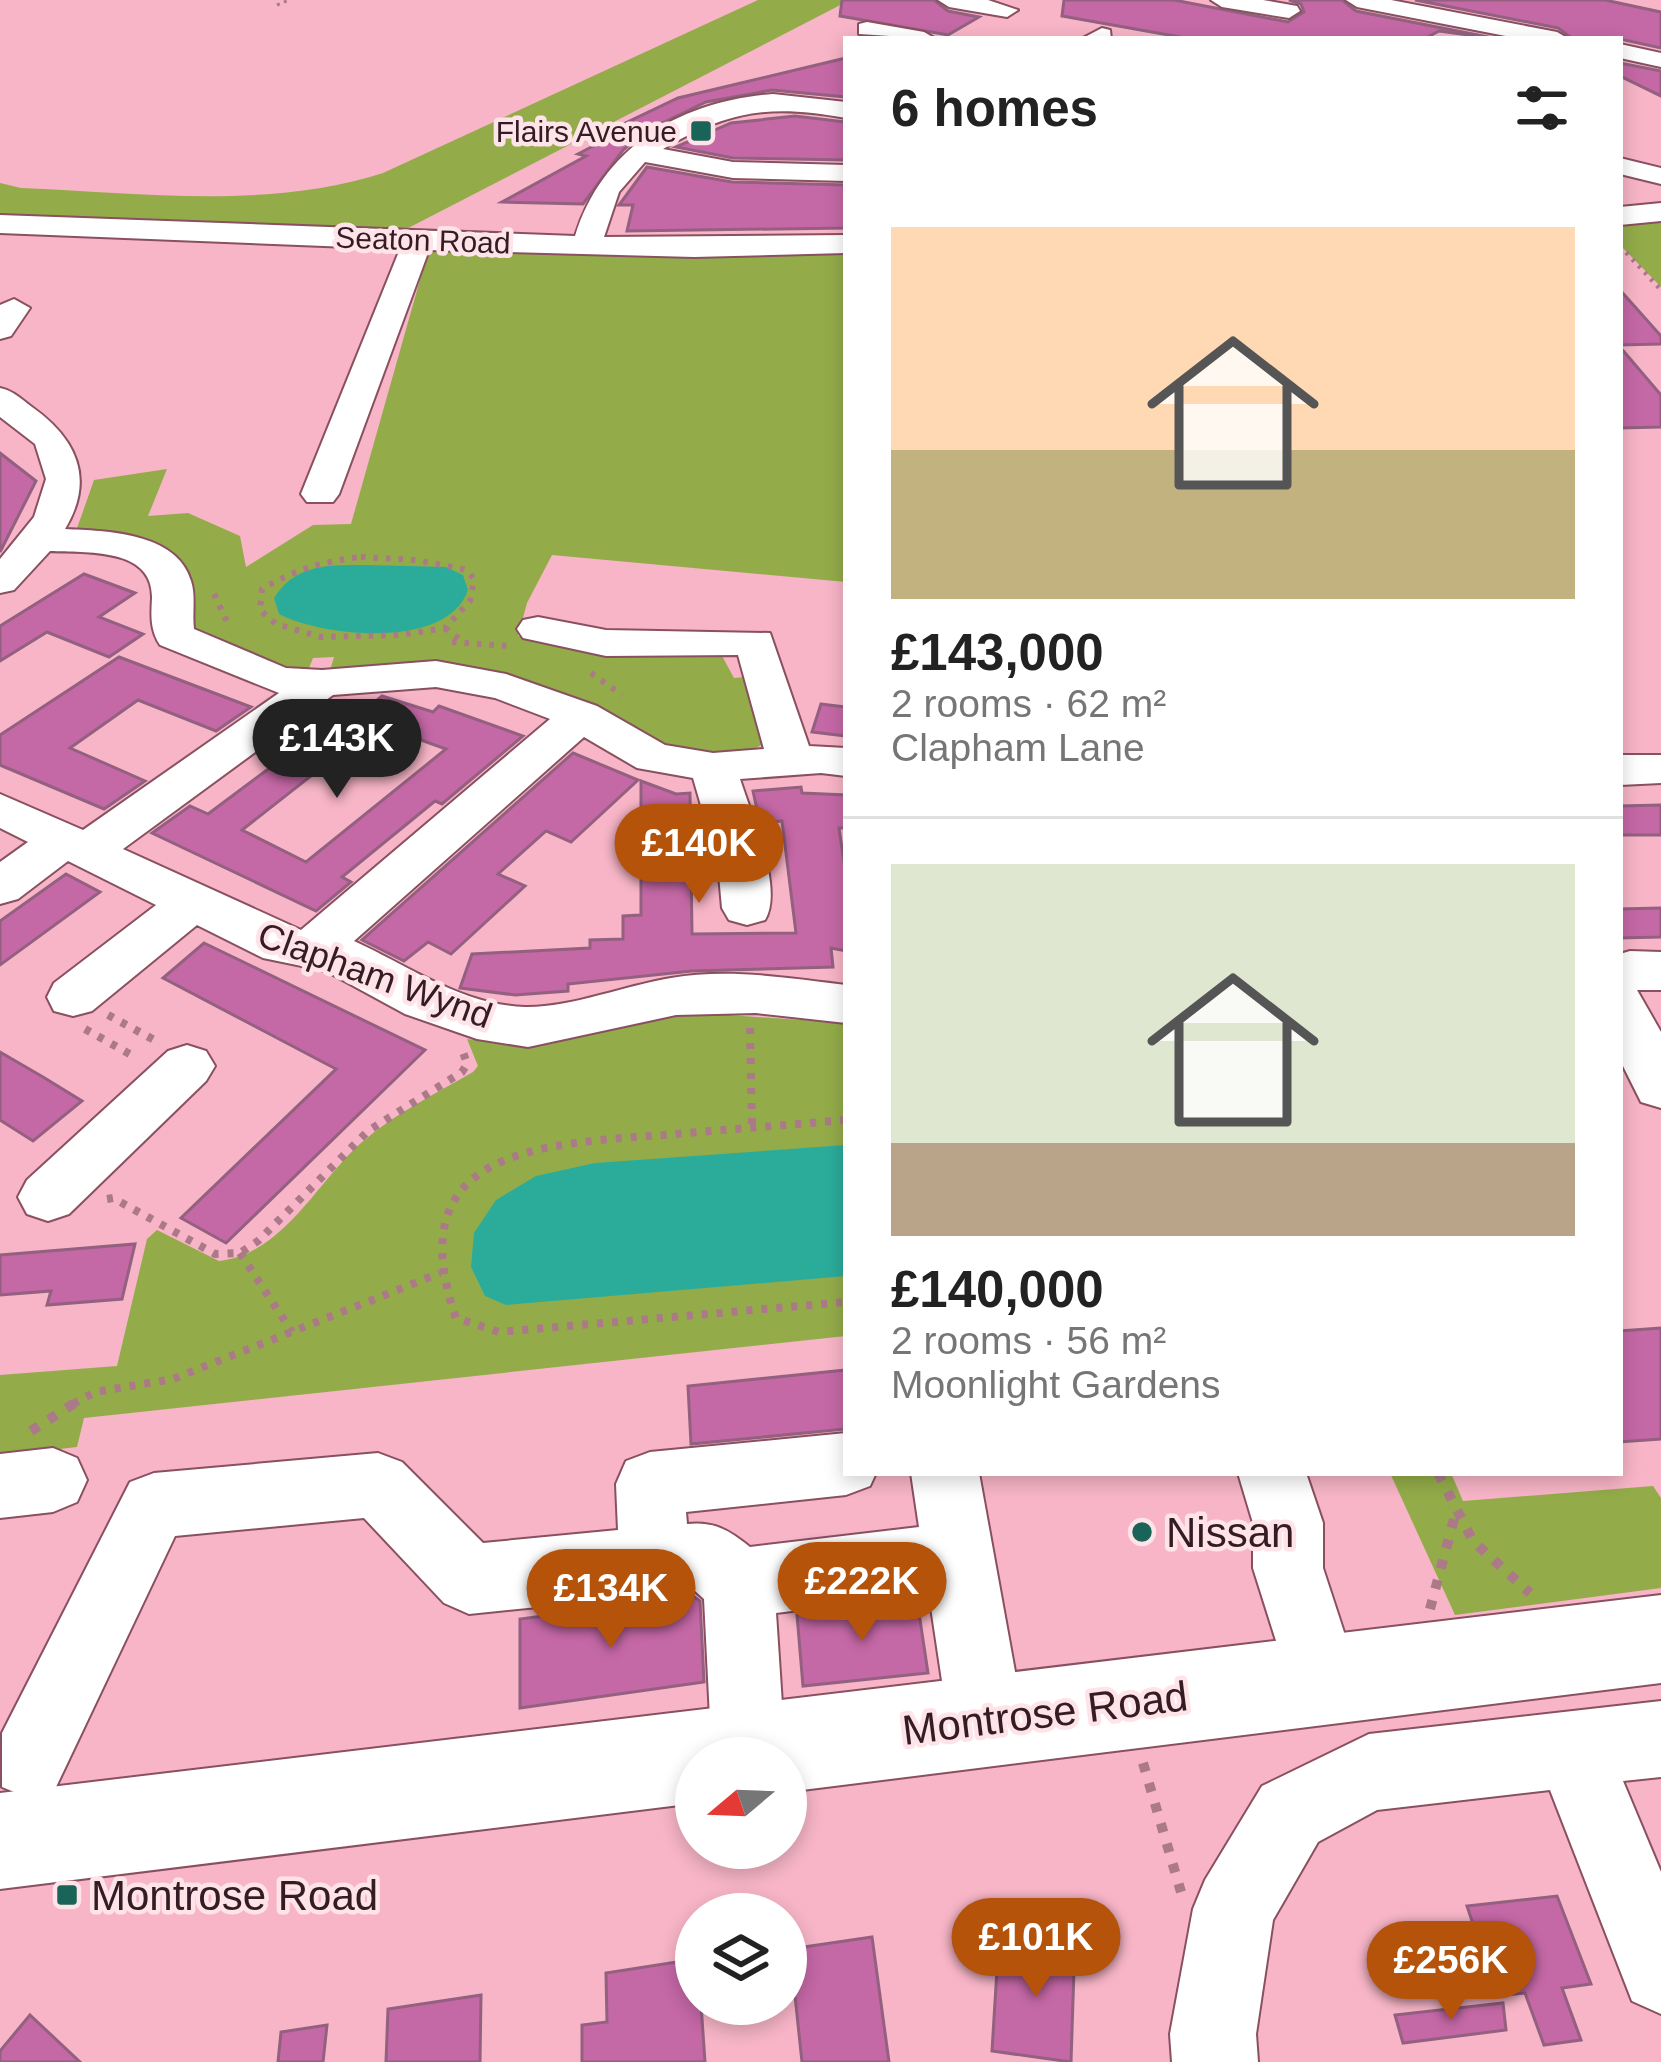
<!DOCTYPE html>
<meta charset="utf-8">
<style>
body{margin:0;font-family:Helvetica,sans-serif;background:#f6f6f6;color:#222;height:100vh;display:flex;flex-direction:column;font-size:45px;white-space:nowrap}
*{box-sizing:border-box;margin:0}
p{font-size:39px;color:#767676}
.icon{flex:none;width:66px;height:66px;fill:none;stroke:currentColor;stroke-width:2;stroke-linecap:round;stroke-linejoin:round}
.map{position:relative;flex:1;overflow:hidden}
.side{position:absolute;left:843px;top:36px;width:780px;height:1440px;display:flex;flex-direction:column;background:#fff;border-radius:0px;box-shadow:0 6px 18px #0003}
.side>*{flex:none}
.needle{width:78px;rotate:251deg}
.controls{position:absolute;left:675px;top:1737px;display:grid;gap:24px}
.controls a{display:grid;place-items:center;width:132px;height:132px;border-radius:50%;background:#fff;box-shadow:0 6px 18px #0003;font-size:60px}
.price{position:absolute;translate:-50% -102px;padding:0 27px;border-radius:42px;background:#b45309;color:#fff;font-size:39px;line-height:78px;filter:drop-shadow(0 3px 6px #0008)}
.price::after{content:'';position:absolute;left:50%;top:72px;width:36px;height:27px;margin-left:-18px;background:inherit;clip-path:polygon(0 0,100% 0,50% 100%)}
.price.current{background:#222;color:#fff}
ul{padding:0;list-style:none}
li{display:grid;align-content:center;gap:24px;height:636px;padding:0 48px}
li+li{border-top:3px solid #e0e0e0}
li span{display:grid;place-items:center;height:372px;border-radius:0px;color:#555}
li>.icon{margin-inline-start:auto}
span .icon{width:216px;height:216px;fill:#fffc;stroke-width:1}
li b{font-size:51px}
h2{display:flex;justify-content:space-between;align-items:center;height:144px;padding:0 48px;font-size:51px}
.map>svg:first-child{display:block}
</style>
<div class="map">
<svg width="1661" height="2062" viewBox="0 0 1661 2062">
<rect width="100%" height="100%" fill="#f7b5c7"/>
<!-- green -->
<g fill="#93ac49">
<path d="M758,0H850L385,240L0,224V183L21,188C141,193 268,210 383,173Z"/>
<polygon points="1661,212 1661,287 1620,245 1620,216"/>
<path d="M431,241L846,247V582L552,555L527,603L518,636L630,653L721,654L734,678L756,676L764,743C688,797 579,688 504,680C447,673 386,678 328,677L334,657L313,658L306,676L195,633L188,618L185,575L75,534L94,480L167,469L148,516L188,513L240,536L246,567L313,525L351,524Z"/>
<path d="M699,1013L846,1023V1336L84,1418L77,1447L0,1456V1375L117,1366L147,1239L157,1230L219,1261C282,1255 318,1181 361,1143C394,1114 435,1094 473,1072L478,1066L467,1039L506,1045L553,1044L554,1037Z"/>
<polygon points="1390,1473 1451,1473 1463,1501 1653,1486 1661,1498 1661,1588 1455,1615"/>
</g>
<!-- water -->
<g fill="#2bac9b">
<path d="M367,565L446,567L463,575L468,590C448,650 323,637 279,614L274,598C296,563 330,565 367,565Z"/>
<polygon points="846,1145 846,1276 506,1305 485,1296 471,1267 474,1233 496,1200 536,1176 595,1163"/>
</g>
<!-- building -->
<g fill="#c568a6" stroke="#936080" stroke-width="3">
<polygon points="842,0 934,0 948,11 979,17 948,35 840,16"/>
<polygon points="1064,0 1174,0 1288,22 1304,12 1301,4 1289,0 1342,0 1356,11 1498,39 1439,31 1424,39 1191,39 1062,16"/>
<polygon points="1415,0 1605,0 1661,12 1661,48 1620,39 1573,39 1558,28"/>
<polygon points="846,58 846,97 772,90 706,102 648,130 623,150 583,204 502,202 586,156 578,154 601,142 592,139 678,98"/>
<polygon points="1620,63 1661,71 1661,96 1620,76"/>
<polygon points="795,116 846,122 846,160 733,158 676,147 731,123"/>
<polygon points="647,167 732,182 846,185 846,228 627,231 633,205 619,205"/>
<polygon points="1620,290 1661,336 1661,344 1620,345"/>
<polygon points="1620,347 1661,395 1661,427 1620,428"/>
<polygon points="0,453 36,481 0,552"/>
<polygon points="84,574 135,593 99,617 143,634 109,657 47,632 0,661 0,626"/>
<polygon points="119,657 251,707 216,731 138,700 70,748 145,781 104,809 0,765 0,735"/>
<polygon points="382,696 433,712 439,706 523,736 442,804 435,801 342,877 351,882 316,911 152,833 190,806 208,814 283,758 264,751 298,726 349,746 242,830 306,862 446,749 357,717"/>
<polygon points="821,704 846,707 846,736 812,732"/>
<polygon points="573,753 638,780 571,842 546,831 498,874 525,886 451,954 428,942 404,961 362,940"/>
<polygon points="641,781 676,794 690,793 692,934 796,933 782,821 760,823 753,791 801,787 802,793 846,795 846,828 839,828 846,875 846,951 831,948 833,967 692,971 568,984 568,991 515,995 460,988 472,954 590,948 590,940 623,939 623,916 641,915"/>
<polygon points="1661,805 1661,835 1620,835 1620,806"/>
<polygon points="66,874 100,892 0,965 0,921"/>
<polygon points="1661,908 1661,937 1620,938 1620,909"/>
<polygon points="204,943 425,1050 226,1243 181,1218 336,1069 163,978"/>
<polygon points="0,1052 43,1077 82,1101 33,1141 0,1120"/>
<polygon points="135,1244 122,1299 47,1305 51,1291 0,1295 0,1255"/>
<polygon points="1661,1328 1661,1439 1620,1442 1620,1331"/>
<polygon points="846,1370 846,1429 691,1444 688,1386"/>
<polygon points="693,1596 700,1601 704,1682 520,1708 520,1619"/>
<polygon points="917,1600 928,1673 803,1686 797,1615"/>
<polygon points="1557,1896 1591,1984 1562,1988 1581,2040 1544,2045 1525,1993 1497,1996 1467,1906"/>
<polygon points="1028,1932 1075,1939 1071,2062 992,2051 998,1953 1027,1958"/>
<polygon points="872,1937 889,2062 802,2062 790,1949"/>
<polygon points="696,1959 696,2004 701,2004 705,2062 582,2062 582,2025 607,2022 606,1973"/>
<polygon points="481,1995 480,2062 386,2062 388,2009"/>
<polygon points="1503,2003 1506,2030 1403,2043 1395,2015"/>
<polygon points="30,2015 80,2062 0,2062 0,2051"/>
<polygon points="327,2025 323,2062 278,2062 281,2032"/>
</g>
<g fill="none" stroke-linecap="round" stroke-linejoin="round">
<defs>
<g id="minor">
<polygon points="938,0 988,0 1018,10 1007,17 949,7"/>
<polygon points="1211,0 1263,0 1297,6 1300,11 1289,18 1222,7"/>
<polygon points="1346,0 1391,0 1557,32 1569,39 1521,39 1357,7"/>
<polygon points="867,22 924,32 936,39 859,34 859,24"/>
<polygon points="1102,28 1110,30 1111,39 1081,39"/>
<polygon points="1620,44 1661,53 1661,67 1620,58"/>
<path d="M773,94L846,102V118C771,104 729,110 663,149L733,162L846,165V181L733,178L645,162L619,192L604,237L846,235V253L694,257L429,250L339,494L333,502H307L301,494L400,249L0,233V215L575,236C603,146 681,101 773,94Z"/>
<polygon points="1620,158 1661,168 1661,184 1620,174"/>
<polygon points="1661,203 1661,221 1620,225 1620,207"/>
<polygon points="14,299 30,308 11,336 0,339 0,305"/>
<path d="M0,388C14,391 21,399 32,407C77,439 95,479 65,529C106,531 177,532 191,581C196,596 192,613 194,629L286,668L322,670L436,661L506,674L597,706L665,745L713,753L764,749L738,655L606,656L523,638L517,629L523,620L538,617L606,630L770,633L809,746L846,748V776L821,773L740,779C751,814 784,889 765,920L747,925L729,920L722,908L718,864L693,778L637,768L584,737L354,941C409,966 462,1005 525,1007C569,1008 627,985 671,978C728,968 789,978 846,985V1023L756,1013L676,1015L528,1047L477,1039L405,1014L326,971L263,958L197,925L92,1011L73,1016L54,1011L47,997L54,983L156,905L68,861L18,899L0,904V862L28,842L0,828V794L83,830L279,693L160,645C150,630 151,615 152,598C153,547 86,553 50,551L14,590L0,593V559L34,517L46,479L35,444L0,417ZM436,687L495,698L550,719L301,930L123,849L333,695Z"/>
<polygon points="1620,755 1661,755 1661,783 1620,785"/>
<polygon points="1630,951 1661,952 1661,990 1637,990 1661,1032 1661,1108 1641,1102 1620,1060 1620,954"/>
<polygon points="187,1045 206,1051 215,1066 206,1081 69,1214 48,1221 27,1214 18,1197 27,1180 168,1051"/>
<path d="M846,1433V1473H876L870,1486L846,1495L686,1512L687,1524C714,1521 729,1530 750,1547L919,1527L911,1473H979L1024,1721L1013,1748L986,1759L959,1748L948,1721L929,1594L776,1613L785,1750L782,1758H712L704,1599L695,1591L469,1614L444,1603L364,1518L175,1536L56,1787L29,1798L2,1787V1733L130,1482L154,1473L378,1453L402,1462L483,1543L618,1530L616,1484L626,1461L650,1452Z"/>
<polygon points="53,1448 77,1458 87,1480 77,1502 53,1512 0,1518 0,1454"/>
<polygon points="1238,1473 1306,1473 1323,1523 1323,1568 1359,1678 1348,1704 1322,1715 1296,1704 1253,1568 1253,1523"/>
<polygon points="1661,1701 1661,1777 1623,1781 1661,1872 1661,2014 1632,2001 1550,1790 1377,1810 1318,1842 1273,1920 1256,2034 1258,2062 1172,2062 1170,2034 1193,1909 1205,1880 1262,1786 1369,1734"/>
</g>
<polygon id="major" points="1661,1595 1661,1683 786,1792 786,1758 696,1758 696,1803 0,1889 0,1793"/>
</defs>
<!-- minor casing -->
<use href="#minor" stroke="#895060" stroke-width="4"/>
<!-- major casing -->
<use href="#major" stroke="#895060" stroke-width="4"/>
<!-- path-far4 -->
<polyline stroke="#ab7988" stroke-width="3" stroke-dasharray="3 4.5" stroke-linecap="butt" points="277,5 289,0"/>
<!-- path-far3 -->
<polyline stroke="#ab7988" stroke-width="4.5" stroke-dasharray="3 6" stroke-linecap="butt" points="1620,246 1661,290"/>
<!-- path-far2 -->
<g stroke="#ab7988" stroke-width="6" stroke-dasharray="4.5 8" stroke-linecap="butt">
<path d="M361,557L416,560L467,570L474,579L470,601L445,628L400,635L321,637L276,624L260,610L262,589C294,570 324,561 361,557Z"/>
<polyline points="214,594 228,624"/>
<polyline points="445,628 465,643"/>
<polyline points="452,642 509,646"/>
<polyline points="591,673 622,695"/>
</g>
<!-- path-far1 -->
<g stroke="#ab7988" stroke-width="8" stroke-dasharray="6 9" stroke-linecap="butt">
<polyline points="108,1015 158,1042"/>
<polyline points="750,1028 752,1127"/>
<polyline points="85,1029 135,1057"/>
<path d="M846,1120C785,1125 724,1130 663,1135C540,1144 397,1149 456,1318L499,1332L846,1302"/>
<polyline points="107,1199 113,1198 215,1254 240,1253 258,1241 368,1131 462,1072 467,1064 463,1052"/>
<polyline points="240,1253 292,1332"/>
<polyline points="73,1404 95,1392 173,1379 440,1273"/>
</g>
<!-- path -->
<g stroke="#ab7988" stroke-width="10" stroke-dasharray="9 12" stroke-linecap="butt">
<polyline points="31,1431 78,1401"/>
<polyline points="1438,1473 1473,1541 1530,1593"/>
<polyline points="1430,1609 1454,1519"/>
<polyline points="1143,1763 1181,1892"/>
</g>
<!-- minor -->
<use href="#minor" fill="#fff" fill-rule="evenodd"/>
<!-- major -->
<use href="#major" fill="#fff" fill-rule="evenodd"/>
</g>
<!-- markers -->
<g fill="#1a6359" stroke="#fee3e9" stroke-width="4.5">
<rect x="689" y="119" width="24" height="24" rx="6"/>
<circle cx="1142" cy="1532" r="12"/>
<rect x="55" y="1883" width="24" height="24" rx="6"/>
</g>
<g text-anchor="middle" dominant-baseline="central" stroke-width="9" stroke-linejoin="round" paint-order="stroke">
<!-- far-poi labels -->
<g font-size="30" fill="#351c24" stroke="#fee3e9" text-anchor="end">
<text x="677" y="131">Flairs Avenue</text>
</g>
<!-- far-street labels -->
<g font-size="30" fill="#351c24" stroke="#fee3e9">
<text transform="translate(423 240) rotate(2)">Seaton Road</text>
</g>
<!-- street labels -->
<g font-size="36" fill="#351c24" stroke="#fee3e9">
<text transform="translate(375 975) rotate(20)">Clapham Wynd</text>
</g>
<!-- near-poi labels -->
<g font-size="42" fill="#351c24" stroke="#fee3e9" text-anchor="start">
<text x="1166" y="1532">Nissan</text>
<text x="91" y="1895">Montrose Road</text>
</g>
<!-- near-street labels -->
<g font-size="42" fill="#351c24" stroke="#fee3e9">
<text transform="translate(1045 1713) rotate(-7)">Montrose Road</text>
</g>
</g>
</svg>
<div class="controls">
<a><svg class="needle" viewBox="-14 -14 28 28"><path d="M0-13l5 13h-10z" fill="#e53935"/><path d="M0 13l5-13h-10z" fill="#767676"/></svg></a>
<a><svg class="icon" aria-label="layers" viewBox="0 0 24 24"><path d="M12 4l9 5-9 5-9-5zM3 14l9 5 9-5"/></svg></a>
</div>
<b class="price current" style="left:337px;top:801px">£143K</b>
<b class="price" style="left:699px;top:906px">£140K</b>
<b class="price" style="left:862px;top:1644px">£222K</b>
<b class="price" style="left:611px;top:1651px">£134K</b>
<b class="price" style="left:1036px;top:2000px">£101K</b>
<b class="price" style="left:1451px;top:2023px">£256K</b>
<section class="side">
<h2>6 homes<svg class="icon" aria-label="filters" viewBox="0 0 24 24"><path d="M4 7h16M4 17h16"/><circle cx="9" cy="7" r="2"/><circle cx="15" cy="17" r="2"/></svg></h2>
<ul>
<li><span style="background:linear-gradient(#ffd9b3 60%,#c2b280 0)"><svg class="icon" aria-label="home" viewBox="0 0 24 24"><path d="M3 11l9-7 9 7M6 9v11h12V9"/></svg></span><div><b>£143,000</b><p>2 rooms · 62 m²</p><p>Clapham Lane</p></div></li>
<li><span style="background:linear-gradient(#dfe7d0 75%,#b9a48a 0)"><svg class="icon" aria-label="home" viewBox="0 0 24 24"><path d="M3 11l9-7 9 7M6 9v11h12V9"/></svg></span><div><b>£140,000</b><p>2 rooms · 56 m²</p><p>Moonlight Gardens</p></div></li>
</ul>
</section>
</div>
